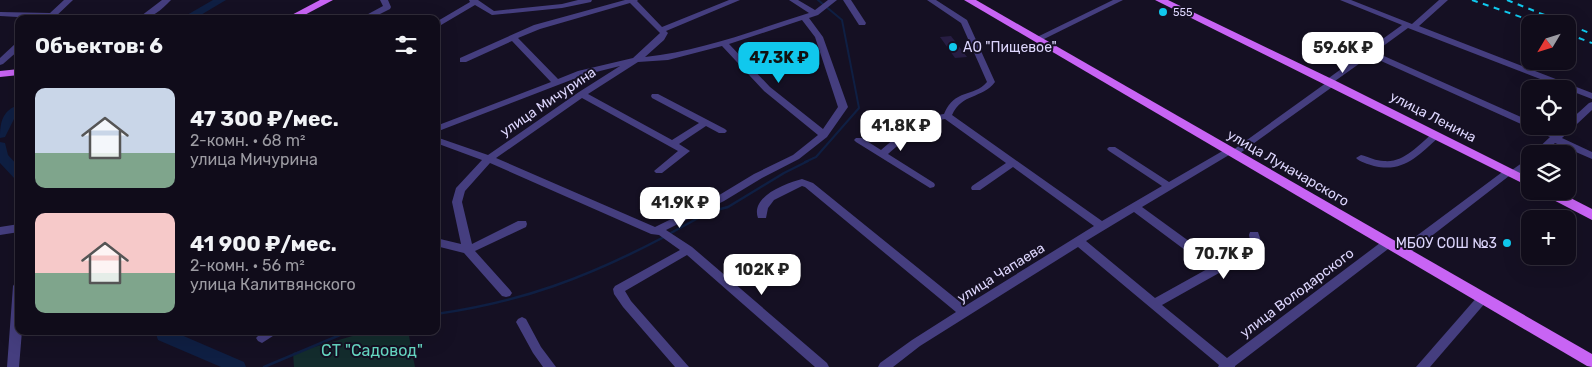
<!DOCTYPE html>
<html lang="ru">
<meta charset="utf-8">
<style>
body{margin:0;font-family:Rubik,sans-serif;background:#1e1a27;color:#f1f3f6;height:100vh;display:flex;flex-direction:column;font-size:19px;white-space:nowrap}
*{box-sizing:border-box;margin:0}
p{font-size:16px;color:#9c9ba2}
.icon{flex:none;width:28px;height:28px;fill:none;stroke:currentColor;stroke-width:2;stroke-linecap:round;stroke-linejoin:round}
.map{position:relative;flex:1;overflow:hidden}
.panel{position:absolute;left:15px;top:15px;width:425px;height:320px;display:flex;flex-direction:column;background:#100c1a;border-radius:10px;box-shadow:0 5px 20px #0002,0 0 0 1px #302c39}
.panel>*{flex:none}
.needle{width:32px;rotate:232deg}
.tools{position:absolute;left:1521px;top:15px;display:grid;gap:10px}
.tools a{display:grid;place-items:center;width:55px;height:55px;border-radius:10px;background:#100c1a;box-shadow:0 5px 20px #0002,0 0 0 1px #302c39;font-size:25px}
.price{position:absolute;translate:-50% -42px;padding:0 11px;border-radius:10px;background:#fff;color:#222;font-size:16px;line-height:32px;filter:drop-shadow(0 1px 2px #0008)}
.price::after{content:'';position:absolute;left:50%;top:30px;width:15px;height:11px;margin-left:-8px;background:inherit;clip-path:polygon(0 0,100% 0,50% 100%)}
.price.active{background:#10c8ed;color:#111}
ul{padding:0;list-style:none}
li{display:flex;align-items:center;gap:15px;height:125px;padding:0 20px}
li span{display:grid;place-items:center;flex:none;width:140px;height:100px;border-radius:10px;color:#555}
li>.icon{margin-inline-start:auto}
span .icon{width:60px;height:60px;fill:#fffc;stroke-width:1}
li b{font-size:21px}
h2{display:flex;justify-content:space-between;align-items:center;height:60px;padding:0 20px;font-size:21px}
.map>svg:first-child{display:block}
</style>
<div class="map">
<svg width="1592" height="367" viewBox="0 0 1592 367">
<rect width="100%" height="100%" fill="#151023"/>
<!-- green -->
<polygon fill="#132c2d" points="370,331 408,331 415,367 294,367 293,353"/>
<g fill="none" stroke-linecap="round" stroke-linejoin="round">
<!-- stream-far1 -->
<polyline stroke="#0f1f43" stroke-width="2" points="805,162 816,157 859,108 842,20 818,0"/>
<!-- stream -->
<g stroke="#0f1f43" stroke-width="2.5">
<polyline points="669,234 709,212 728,207 784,173 808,161"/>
<path d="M436,314C522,302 588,277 664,237"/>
<polyline points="264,367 340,335 356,331"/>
</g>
<!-- river -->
<g fill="#0f1f43" fill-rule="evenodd">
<polygon points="213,0 226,0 194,19 180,19"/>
<path d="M19,105V115L14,119L5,137L0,138C0,123 2,110 19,105Z"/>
<polygon points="0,142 5,143 8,155 19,167 19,179 14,178 0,163"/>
<polygon points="155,331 172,331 244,362 246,367 221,367 158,340"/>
</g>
</g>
<!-- building -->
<polygon fill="#271d43" points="951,36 967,57 955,58 940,37"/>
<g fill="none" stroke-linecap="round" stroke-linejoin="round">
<!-- minor -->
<g fill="#453e7f" fill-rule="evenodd">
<polygon points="64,0 73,0 53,19 0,16 0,12 50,13"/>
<path d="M162,0H171C161,10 152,19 137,19Z"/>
<polygon points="380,0 388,0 391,7 390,9 370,19 359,19 383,6"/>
<polygon points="469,0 478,0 494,11 562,4 578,0 592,0 591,2 562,8 492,15 475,5 436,28 436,22 470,2"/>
<path d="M625,0H638L637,1L662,27L729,0H740L666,31L668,33L664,40L645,57C701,51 755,30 809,13L789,0H798L815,10L828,0H837L818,15L809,18L823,37L848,107L827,137L799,159L762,178L724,201L666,230L692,247L827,363L829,367H815L687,255L625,291L631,301L689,367H675L623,307L614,294L613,289L615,286L680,250L659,235L651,234L490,163L465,191L462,202L472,244L518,221H526L527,224L526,227L475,251L510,290L512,293L510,296L506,297L502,296L464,253L436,246V238L461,244L452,202L456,188L482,160L436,143V137L488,155L579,92L620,66L584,75L436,132V126L551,82L512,41L466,62H460V58L534,25ZM630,3L660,33L633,58L578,71L558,79L518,38L540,29ZM802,20L815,37L838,107L823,129L770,87L729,44ZM722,46L764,91L818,135L793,155L754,174L716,197L655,227L496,158L582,98L678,151L654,171L656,173H662L690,151L679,144L706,126L719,133H725L727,131L725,129L658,94H652L651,96L652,98L699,123L672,140L588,94L638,62L668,60Z"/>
<polygon points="843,0 851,0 866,23 865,25 859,25"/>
<path d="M927,0H936L967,20L995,82C982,99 962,93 952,115L1102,221L1162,186L1109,151L1107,149L1109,147H1115L1169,182L1226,149L1233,150L1326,83V80L1402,25L1340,0H1351L1412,24L1439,0H1448L1419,26L1592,93V99L1408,28L1375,52L1530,121V126H1542L1556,132L1563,126H1568V122L1589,103L1592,102V110L1562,138L1592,152V159L1555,143L1543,154H1532L1550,137L1370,56L1335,81V85L1236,156L1233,157L1229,155L1142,207L1197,247L1198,250L1197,253H1189L1134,212L1086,241L1155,298L1236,253L1250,240L1249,235L1250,232H1258L1261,241L1244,259L1162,305L1227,358L1384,240H1392L1393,243L1392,246L1235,366V367H1218L1219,365L1078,247L920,346L893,367H878L880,363L912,340L956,312L805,187L802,186L774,200L768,208L766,218H758C750,196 787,183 802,179L813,183L965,306L1094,226L1013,167L980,190H972L971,188L972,186L1006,163L945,119C922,122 905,140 888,154L934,183L935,185L934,187L930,188L856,142L854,140L856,138H862L881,150C900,134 918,117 944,114C955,88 973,98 987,82L961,23Z"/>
<polygon points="1113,0 1123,0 1040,41 1034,41 1033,39"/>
<polygon points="16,43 19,43 19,50 3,64 0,65 0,58"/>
<path d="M1435,133L1438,134L1440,136L1438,138C1418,156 1403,173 1374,166C1368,164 1360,162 1356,158L1361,155C1369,157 1376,161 1384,161C1404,163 1418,145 1432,134Z"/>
<polygon points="1530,157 1530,165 1516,176 1509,176 1407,255 1399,255 1398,252 1399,249 1505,170 1512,170"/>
<polygon points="19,224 19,232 0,235 0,227"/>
<polygon points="19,282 19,331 22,331 19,367 7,367 13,286 15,283"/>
<polygon points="1482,295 1486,296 1488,299 1486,302 1430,367 1416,367 1478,296"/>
<polygon points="522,317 526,319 541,347 556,367 543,367 533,353 516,322 518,319"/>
<polygon points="263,331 278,331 276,334 262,343 258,341 256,338"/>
</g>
<!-- major -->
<g fill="#c864f4" fill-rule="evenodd">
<polygon points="320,0 333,0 297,19 284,19"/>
<polygon points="964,0 976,0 1592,354 1592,367 1587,366"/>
<polygon points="1155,0 1168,0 1336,81 1530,178 1530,187"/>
<polygon points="19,69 19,75 0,77 0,71"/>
<polygon points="1540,191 1557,191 1592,209 1592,220 1542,194"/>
</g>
<!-- rail -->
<g stroke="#10c8ed" stroke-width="2" stroke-dasharray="6 5.5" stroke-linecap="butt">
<polyline points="1472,0 1541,24"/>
<polyline points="1507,0 1592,34"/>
<polyline points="1568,34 1592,43"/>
</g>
</g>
<!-- markers -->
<g fill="#10c8ed" stroke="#151023" stroke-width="2">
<circle cx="1163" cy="12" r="5"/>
<circle cx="953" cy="47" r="5"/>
<circle cx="1507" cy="243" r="5"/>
</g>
<g text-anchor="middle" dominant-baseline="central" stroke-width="4" stroke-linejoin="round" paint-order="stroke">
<!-- far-poi labels -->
<g font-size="11" fill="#dcd5fc" stroke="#151023" text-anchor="start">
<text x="1173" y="12">555</text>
</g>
<!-- poi labels -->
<g font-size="14" fill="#dcd5fc" stroke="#151023" text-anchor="start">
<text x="963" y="47">АО "Пищевое"</text>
<text x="1497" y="243" text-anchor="end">МБОУ СОШ №3</text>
</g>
<!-- street labels -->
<g font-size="14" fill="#dcd5fc" stroke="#151023">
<text transform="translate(548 102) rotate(-34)">улица Мичурина</text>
<text transform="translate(1433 117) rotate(27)">улица Ленина</text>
<text transform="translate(1288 168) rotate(30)">улица Луначарского</text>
<text transform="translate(1001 273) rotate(-32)">улица Чапаева</text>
<text transform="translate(1297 293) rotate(-37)">улица Володарского</text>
</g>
<!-- near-park labels -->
<g font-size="16" fill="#66d7c2" stroke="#151023">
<text x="372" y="350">СТ "Садовод"</text>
</g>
</g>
</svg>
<div class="tools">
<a><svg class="needle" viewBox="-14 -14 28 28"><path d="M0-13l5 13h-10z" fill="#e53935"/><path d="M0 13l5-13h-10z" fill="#9c9ba2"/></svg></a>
<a><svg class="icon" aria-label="locate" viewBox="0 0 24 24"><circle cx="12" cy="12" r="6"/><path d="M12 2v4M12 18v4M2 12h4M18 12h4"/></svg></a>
<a><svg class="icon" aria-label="layers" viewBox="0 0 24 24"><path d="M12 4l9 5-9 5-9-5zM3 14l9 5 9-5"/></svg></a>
<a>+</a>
</div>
<b class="price" style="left:1343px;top:74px">59.6K ₽</b>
<b class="price active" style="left:779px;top:84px">47.3K ₽</b>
<b class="price" style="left:901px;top:152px">41.8K ₽</b>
<b class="price" style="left:680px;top:229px">41.9K ₽</b>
<b class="price" style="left:1224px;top:280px">70.7K ₽</b>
<b class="price" style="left:762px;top:296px">102K ₽</b>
<section class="panel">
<h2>Объектов: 6<svg class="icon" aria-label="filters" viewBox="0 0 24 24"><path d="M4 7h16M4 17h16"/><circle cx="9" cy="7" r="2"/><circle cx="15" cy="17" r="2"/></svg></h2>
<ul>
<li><span style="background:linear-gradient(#c9d6e8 65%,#7fa58c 0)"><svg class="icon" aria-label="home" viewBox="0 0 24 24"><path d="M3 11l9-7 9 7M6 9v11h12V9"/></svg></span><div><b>47 300 ₽/мес.</b><p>2-комн. · 68 m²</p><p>улица Мичурина</p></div></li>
<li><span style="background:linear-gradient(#f6c9c9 60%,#7fa58c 0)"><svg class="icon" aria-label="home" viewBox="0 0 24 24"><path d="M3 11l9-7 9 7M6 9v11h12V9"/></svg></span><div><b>41 900 ₽/мес.</b><p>2-комн. · 56 m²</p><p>улица Калитвянского</p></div></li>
</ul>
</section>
</div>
